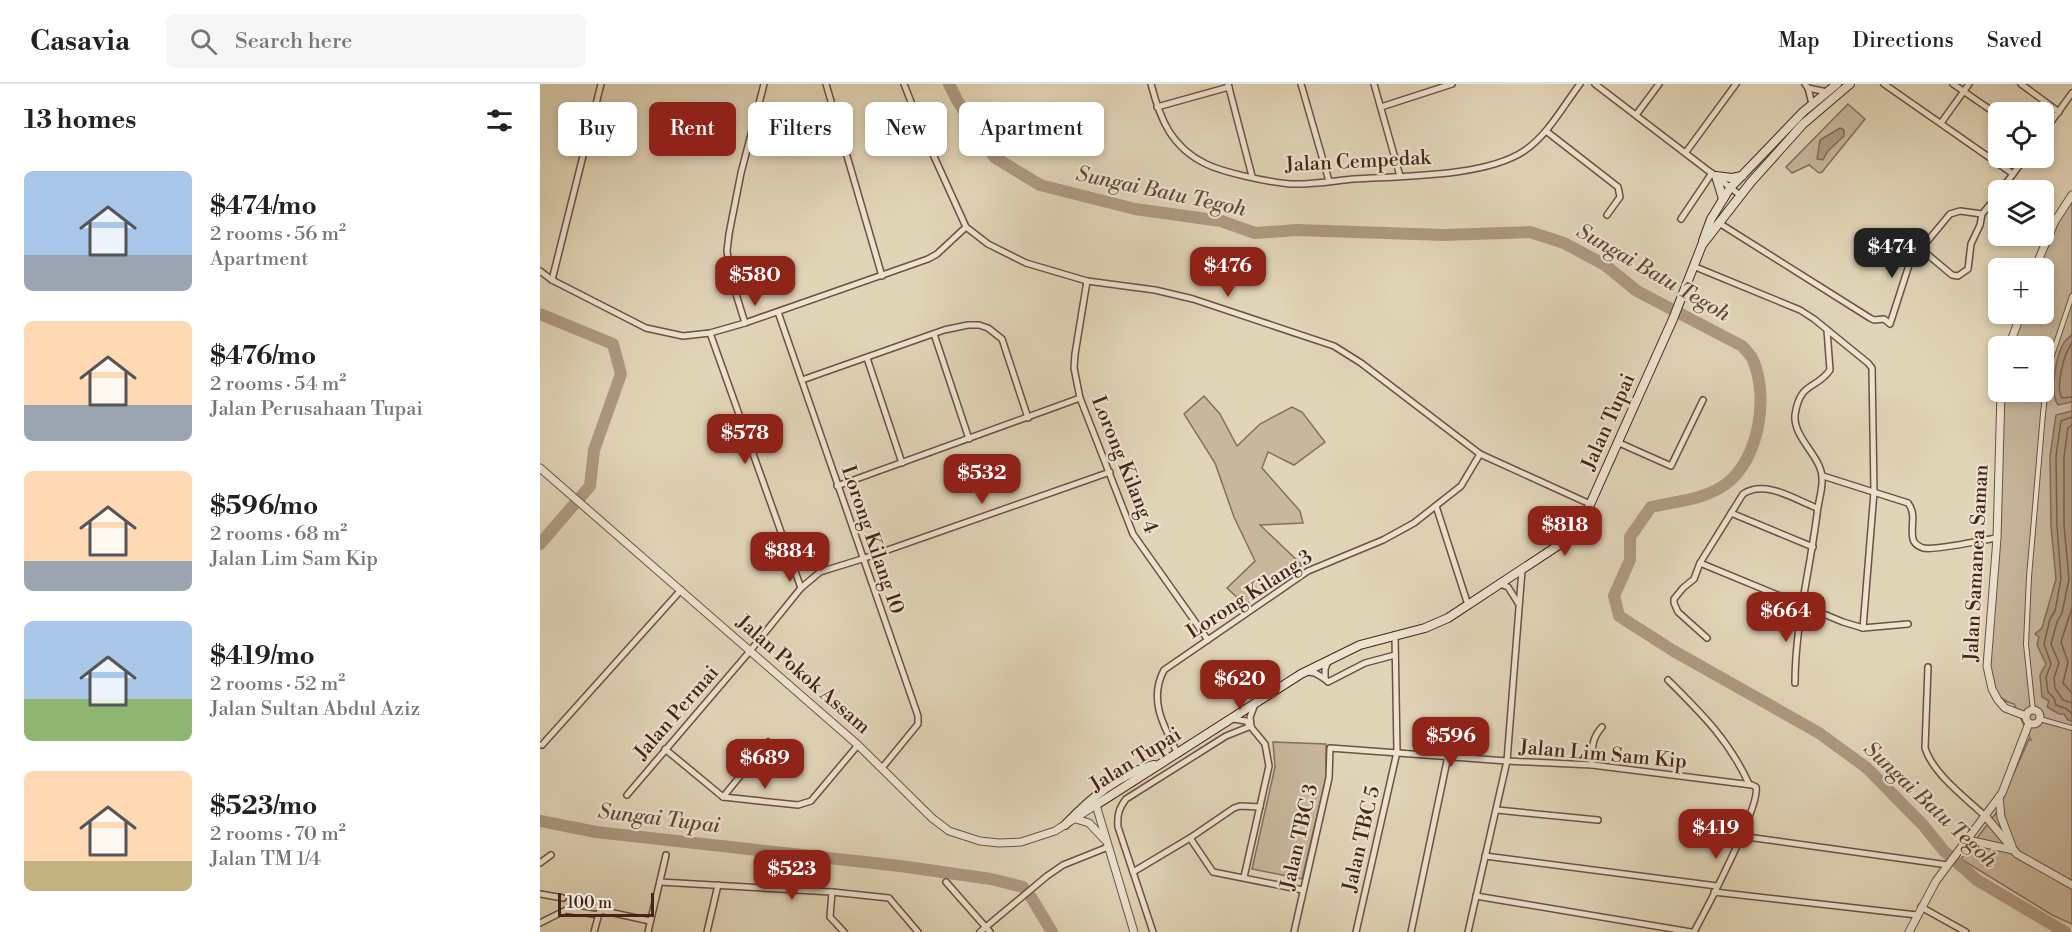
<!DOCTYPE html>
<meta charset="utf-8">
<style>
body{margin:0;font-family:"Libre Bodoni",serif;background:#f6f6f6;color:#222;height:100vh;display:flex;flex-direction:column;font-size:22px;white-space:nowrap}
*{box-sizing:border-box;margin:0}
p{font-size:20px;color:#767676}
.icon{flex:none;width:33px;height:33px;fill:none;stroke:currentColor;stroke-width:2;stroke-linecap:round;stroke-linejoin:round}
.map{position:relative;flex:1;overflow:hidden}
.side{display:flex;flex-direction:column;background:#fff;width:540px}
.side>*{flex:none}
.banner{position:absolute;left:18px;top:18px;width:570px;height:54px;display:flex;gap:12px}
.fabs{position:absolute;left:1448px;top:18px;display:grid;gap:12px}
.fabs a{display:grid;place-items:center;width:66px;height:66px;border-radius:9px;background:#fff;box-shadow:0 3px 9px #0003;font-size:30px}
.scale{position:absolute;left:18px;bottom:15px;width:96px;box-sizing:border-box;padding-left:6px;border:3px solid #472417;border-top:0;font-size:16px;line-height:21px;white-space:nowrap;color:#472417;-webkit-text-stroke:4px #ece4d0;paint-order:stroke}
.price{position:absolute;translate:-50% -51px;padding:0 14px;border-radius:12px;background:#8f2418;color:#fff;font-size:20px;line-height:39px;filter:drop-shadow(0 2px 3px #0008)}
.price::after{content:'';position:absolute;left:50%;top:36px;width:18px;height:14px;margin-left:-9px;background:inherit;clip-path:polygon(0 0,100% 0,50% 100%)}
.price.on{background:#222;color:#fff}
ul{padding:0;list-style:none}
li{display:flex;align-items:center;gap:18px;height:150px;padding:0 24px}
li span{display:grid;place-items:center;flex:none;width:168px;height:120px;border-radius:9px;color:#555}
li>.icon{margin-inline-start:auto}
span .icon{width:72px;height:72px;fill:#fffc;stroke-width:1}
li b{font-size:26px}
h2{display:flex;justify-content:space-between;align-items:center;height:72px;padding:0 24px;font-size:26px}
.pill{padding:0 21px;border-radius:9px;background:#fff;box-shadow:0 3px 9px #0003;font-size:21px;line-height:54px}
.pill.on{background:#8f2418;color:#fff}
header{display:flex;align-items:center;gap:36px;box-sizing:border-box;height:84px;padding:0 30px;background:#fff;border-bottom:2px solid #e0e0e0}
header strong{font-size:28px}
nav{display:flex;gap:33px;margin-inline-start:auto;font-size:21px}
.search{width:420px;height:54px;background:#f6f6f6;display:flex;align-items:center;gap:15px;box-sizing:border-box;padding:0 21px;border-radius:9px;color:#767676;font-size:22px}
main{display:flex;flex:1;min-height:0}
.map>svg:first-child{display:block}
</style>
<header>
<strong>Casavia</strong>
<div class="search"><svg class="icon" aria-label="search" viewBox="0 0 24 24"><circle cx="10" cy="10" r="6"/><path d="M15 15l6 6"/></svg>Search here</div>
<nav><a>Map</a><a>Directions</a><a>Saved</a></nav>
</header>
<main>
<section class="side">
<h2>13 homes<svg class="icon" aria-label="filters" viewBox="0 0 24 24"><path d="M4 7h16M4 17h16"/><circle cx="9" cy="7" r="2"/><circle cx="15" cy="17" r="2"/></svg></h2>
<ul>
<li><span style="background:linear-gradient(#a9c7e8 70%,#9aa5b1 0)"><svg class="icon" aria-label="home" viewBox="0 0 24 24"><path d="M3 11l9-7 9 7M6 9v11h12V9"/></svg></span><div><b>$474/mo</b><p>2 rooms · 56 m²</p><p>Apartment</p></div></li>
<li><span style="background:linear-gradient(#ffd9b3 70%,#9aa5b1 0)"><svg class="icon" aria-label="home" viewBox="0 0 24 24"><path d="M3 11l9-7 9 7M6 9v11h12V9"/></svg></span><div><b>$476/mo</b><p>2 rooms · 54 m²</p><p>Jalan Perusahaan Tupai</p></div></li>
<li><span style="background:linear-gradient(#ffd9b3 75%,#9aa5b1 0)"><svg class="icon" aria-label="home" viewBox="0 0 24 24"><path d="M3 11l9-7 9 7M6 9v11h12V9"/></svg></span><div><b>$596/mo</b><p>2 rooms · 68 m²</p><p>Jalan Lim Sam Kip</p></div></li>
<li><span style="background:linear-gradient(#a9c7e8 65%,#8fb573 0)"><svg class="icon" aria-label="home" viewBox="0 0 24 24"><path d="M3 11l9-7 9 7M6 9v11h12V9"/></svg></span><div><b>$419/mo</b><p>2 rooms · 52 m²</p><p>Jalan Sultan Abdul Aziz</p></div></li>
<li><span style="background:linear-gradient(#ffd9b3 75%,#c2b280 0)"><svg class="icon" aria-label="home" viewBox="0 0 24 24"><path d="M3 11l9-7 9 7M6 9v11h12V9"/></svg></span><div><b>$523/mo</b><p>2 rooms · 70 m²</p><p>Jalan TM 1/4</p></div></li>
</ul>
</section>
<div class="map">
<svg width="1532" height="848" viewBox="0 0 1532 848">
<rect width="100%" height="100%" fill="#e1d5b7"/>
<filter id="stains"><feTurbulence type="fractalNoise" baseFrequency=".00333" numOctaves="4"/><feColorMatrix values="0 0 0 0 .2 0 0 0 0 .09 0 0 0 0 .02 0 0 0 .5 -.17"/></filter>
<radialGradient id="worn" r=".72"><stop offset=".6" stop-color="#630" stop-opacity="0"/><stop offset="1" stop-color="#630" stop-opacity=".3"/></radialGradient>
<!-- green -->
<g fill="#c7b79c" stroke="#876e5a" stroke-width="1.5">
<polygon points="1308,20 1325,35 1282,88 1279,89 1269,81 1252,89 1246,83"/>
<path d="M1532,116V840L1512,831L1421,775L1456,729L1489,655L1491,656L1474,620C1455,616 1453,600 1449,584L1464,308H1503V262H1471L1482,230H1503V184H1498L1519,135Z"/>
<polygon points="664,312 680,330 697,362 720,340 752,323 762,328 785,358 754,381 728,368 722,384 760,427 763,439 720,441 762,481 705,521 687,504 715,477 694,433 675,379 644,330"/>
<polygon points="733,658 786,660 786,694 762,795 712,785 735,683"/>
</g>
<!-- water -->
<g fill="#ad9981" stroke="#846a57" stroke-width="1.5">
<polygon points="1300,44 1304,46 1304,52 1288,67 1283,76 1277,75 1280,56"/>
<path d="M1532,250V318L1518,321C1509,308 1516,270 1525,257C1527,255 1530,253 1532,250Z"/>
<polygon points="1532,327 1532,637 1528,636 1524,630 1519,630 1507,623 1509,617 1502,613 1500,591 1506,580 1497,561 1499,553 1495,550 1502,544 1516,495 1511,442 1510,372 1516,331"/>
</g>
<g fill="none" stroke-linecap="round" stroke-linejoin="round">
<!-- shore -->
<g stroke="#7a5e4c" stroke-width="1.5">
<path d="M1532,259C1524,269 1515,303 1522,314L1532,313"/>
<polyline points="1532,333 1521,337 1516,372 1517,442 1521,495 1515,527 1510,535 1504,560 1511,580 1506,593 1508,608 1514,614 1516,621 1527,625 1532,630"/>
<polyline points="1532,341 1528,344 1524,373 1524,441 1529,495 1522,529 1517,538 1511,560 1519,579 1514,594 1515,604 1523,616 1532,619"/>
<polyline points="1532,524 1521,558 1528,578 1523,599 1532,609"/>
</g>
<!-- river -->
<g stroke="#ad9981" stroke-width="12">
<path d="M409,0L417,16L454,73L500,101L595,125L681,137L715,149L757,146L904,151L990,148L1024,159L1065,181L1097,207L1202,262C1206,266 1211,271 1213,276C1229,313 1219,376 1186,400C1164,416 1136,417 1111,423L1090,453V476L1074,512L1079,532L1132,566L1279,649L1327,684L1383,741L1404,767L1437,796L1525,848"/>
<polyline points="0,230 73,260 81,290 54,366 50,402 0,460"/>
<polyline points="0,737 56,748 360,782 451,795 483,803"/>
<polyline points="491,813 512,848"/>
</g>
<defs>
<g id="pedestrian">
<polyline points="1493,627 1486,560 1489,493 1503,330 1508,283 1532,212"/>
<polyline points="1500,635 1532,644"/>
</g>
<g id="minor">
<polyline points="286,0 342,192"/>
<polyline points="364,0 382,46 426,143 448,160 486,179 547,197 615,206 653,215 794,262 821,279 940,370 1050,420"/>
<path d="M611,0C620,35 631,63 666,80C685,89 728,98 750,100C771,101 793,97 814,95C862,92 945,93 984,67C1008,51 1023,22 1040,0"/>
<polyline points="688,0 712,92"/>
<polyline points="761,0 789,97"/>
<polyline points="834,0 860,92"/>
<polyline points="1055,0 1200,111"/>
<polyline points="1265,0 1268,4 1272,20"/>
<polyline points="1344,0 1473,90"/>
<polyline points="1413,0 1458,31"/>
<polyline points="1481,0 1519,28"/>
<polyline points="1268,4 1287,8"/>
<polyline points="617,23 689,3"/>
<polyline points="841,23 912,0"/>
<polyline points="1096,31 1119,0"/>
<polyline points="1401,39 1429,0"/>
<polyline points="1006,47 1078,103 1080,113 1067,131"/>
<polyline points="1503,49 1532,9"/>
<polyline points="1146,68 1196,0"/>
<polyline points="1461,106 1485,74"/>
<polyline points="1141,135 1172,89"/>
<polyline points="1179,139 1330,234 1334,236 1344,235 1350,240 1370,178 1410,130 1420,127 1442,130"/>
<polyline points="1381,165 1412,191 1418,192 1428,185 1431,160 1440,141 1442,130 1458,111"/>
<polyline points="1153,182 1260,226 1274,235 1328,279 1332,284 1334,408 1323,544"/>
<polyline points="0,187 12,196 106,244 143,252 170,249 205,239 388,175 397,170 426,143"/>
<polyline points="12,196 61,0"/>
<polyline points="547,197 535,270 534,284 540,314 593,450 668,556"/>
<polyline points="238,228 378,632 378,640 342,684"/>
<polyline points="205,239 191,194 187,167 189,150 201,89 224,0"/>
<polyline points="170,249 261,504"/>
<polyline points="394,250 429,355"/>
<polyline points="327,274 362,379"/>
<polyline points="262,296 404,246 428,241 439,241 448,244 462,255 488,334"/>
<polyline points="1077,358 1131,382 1163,316"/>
<path d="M1283,392L1368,419C1377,431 1370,442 1373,455C1374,460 1378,462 1383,464C1396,467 1441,456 1457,454"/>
<polyline points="297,402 540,314"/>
<polyline points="896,422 928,521"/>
<polyline points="1191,429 1273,463"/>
<polyline points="1160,479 1303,538 1323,544 1368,540"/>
<polyline points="960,500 968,503 978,519"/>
<path d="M1167,554L1138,528L1134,519V515L1143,504L1154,495L1160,479L1203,410C1225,395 1256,416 1277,424"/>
<path d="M1388,583L1385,664C1393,690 1426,714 1446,733"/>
<polyline points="768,588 775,589 785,595"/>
<polyline points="785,595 788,598 825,579 855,571"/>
<polyline points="785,595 785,585 788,577"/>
<path d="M1128,596C1161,629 1189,656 1209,700"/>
<path d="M1255,599C1255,542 1270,486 1277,430C1278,418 1283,405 1282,394C1282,373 1253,354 1255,331C1260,297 1276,306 1290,286L1287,246"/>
<polyline points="693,635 706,637 725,660 729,682 704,793"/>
<polyline points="711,642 710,633 715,620"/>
<polyline points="2,661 141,506"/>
<polyline points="125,665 183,713 258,721 271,717 318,661"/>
<path d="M638,670C624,643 608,616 624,586L768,487L843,456L874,439L921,402L940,370"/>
<path d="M1052,681C1052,666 1051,655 1062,643"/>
<polyline points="87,711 210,567 261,504 280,488 322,475 570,388"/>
<polyline points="183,713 228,658"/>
<polyline points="957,726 1058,736"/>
<polyline points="1200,752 1408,781"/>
<polyline points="650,754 673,788 763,806"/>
<polyline points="945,772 1177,802"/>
<polyline points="0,779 11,771"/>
<polyline points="593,788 650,754 694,724 700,722 720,723"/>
<polyline points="120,798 292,808 349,814 378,848"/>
<polyline points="406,798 450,848"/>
<polyline points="292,808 290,833 304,848"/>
<polyline points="1174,808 1377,831"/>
<polyline points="0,810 23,814"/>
<polyline points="936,812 1151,848"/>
<polyline points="1381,823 1426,848"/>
<polyline points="0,839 26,826 59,831"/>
<polyline points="54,848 60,826 110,837"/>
<polyline points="108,848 126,771"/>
<polyline points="167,848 178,801"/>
<polyline points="440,848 507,792 523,781 568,763"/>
<path d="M613,848L578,743C577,731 579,724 586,715L686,652L711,642"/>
<path d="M754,848L789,694L790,664L967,677L1052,681L1212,701L1216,703C1221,721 1166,826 1154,848"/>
<polyline points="816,848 857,668 855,551"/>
<polyline points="871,848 908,672"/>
<polyline points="928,848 967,677 982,486"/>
</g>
<g id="tertiary">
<polyline points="1495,184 1515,137 1532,111"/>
<polyline points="1469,262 1481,230"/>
<polyline points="1461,308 1457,454 1447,582 1452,605 1458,616 1465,624 1486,632"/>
<polyline points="0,384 318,661 392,734 409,747 440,757 459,759 481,758 515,747 556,721 594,848"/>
<circle cx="1493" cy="633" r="7"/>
<polyline points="1459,713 1461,733 1472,762"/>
<polyline points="1446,733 1477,770 1532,801"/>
<polyline points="536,735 549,739 565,756"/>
<polyline points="1428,756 1473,766"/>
<polyline points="1369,848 1396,797 1462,709 1489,639"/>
</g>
<g id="secondary">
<polyline points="1183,115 1176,92 1192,94 1202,92"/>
<polyline points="1163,157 1171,135 1190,104 1263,28 1297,0"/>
<polyline points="556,721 761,590 820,561 885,544 908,534 1031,453 1044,434 1133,235 1162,161 1211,98 1263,40 1310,0"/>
<path d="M525,741C550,715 578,690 614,681"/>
</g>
</defs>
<!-- pedestrian casing -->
<use href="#pedestrian" stroke="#6e503f" stroke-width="6"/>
<!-- minor casing -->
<use href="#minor" stroke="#6e503f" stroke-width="8"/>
<!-- tertiary casing -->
<use href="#tertiary" stroke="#6e503f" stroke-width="9"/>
<!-- secondary casing -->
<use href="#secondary" stroke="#472417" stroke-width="10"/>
<!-- pedestrian -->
<use href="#pedestrian" stroke="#ece4d0" stroke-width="4"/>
<!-- minor -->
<use href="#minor" stroke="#ece4d0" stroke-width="5"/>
<!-- tertiary -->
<use href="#tertiary" stroke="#ece4d0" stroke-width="7"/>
<!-- secondary -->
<use href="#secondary" stroke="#ece4d0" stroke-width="8"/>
</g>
<g text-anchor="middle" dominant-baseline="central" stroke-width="4.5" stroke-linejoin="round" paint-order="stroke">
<!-- street labels -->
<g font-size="20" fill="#472417" stroke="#ece4d0">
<text transform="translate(818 78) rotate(-3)">Jalan Cempedak</text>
<text transform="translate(1069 338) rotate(-66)">Jalan Tupai</text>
<text transform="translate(584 381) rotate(68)">Lorong Kilang 4</text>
<text transform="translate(332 456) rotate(71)">Lorong Kilang 10</text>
<text transform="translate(1437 479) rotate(-87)">Jalan Samanea Saman</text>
<text transform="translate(710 511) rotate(-33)">Lorong Kilang 3</text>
<text transform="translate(263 591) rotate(41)">Jalan Pokok Assam</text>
<text transform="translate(137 629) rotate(-49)">Jalan Permai</text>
<text transform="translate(1063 671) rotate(5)">Jalan Lim Sam Kip</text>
<text transform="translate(596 676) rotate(-32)">Jalan Tupai</text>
<text transform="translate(760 753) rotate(-77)">Jalan TBC 3</text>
<text transform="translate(822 755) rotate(-77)">Jalan TBC 5</text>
</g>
<!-- water labels -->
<g font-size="21" font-style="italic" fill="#664737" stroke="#ece4d0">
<text transform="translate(621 108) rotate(12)">Sungai Batu Tegoh</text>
<text transform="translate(1113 189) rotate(30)">Sungai Batu Tegoh</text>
<text transform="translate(1390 721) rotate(43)">Sungai Batu Tegoh</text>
<text transform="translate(119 735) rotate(7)">Sungai Tupai</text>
</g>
</g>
<rect width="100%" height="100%" filter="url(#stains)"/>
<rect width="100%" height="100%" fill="url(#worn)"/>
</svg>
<div class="fabs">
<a><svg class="icon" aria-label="locate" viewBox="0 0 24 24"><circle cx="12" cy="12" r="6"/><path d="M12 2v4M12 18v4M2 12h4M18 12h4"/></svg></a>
<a><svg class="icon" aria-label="layers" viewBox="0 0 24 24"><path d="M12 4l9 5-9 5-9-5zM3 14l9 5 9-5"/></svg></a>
<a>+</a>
<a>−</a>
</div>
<div class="scale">100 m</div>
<b class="price on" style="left:1352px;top:195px">$474</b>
<b class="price" style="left:688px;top:214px">$476</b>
<b class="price" style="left:215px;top:223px">$580</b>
<b class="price" style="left:205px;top:381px">$578</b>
<b class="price" style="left:442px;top:421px">$532</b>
<b class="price" style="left:1025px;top:473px">$818</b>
<b class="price" style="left:250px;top:499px">$884</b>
<b class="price" style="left:1246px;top:559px">$664</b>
<b class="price" style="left:700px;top:627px">$620</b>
<b class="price" style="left:911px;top:684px">$596</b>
<b class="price" style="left:225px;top:706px">$689</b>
<b class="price" style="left:1176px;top:776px">$419</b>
<b class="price" style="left:252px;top:817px">$523</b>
<div class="banner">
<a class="pill">Buy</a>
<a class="pill on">Rent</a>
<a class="pill">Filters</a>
<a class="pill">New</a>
<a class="pill">Apartment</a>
</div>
</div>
</main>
